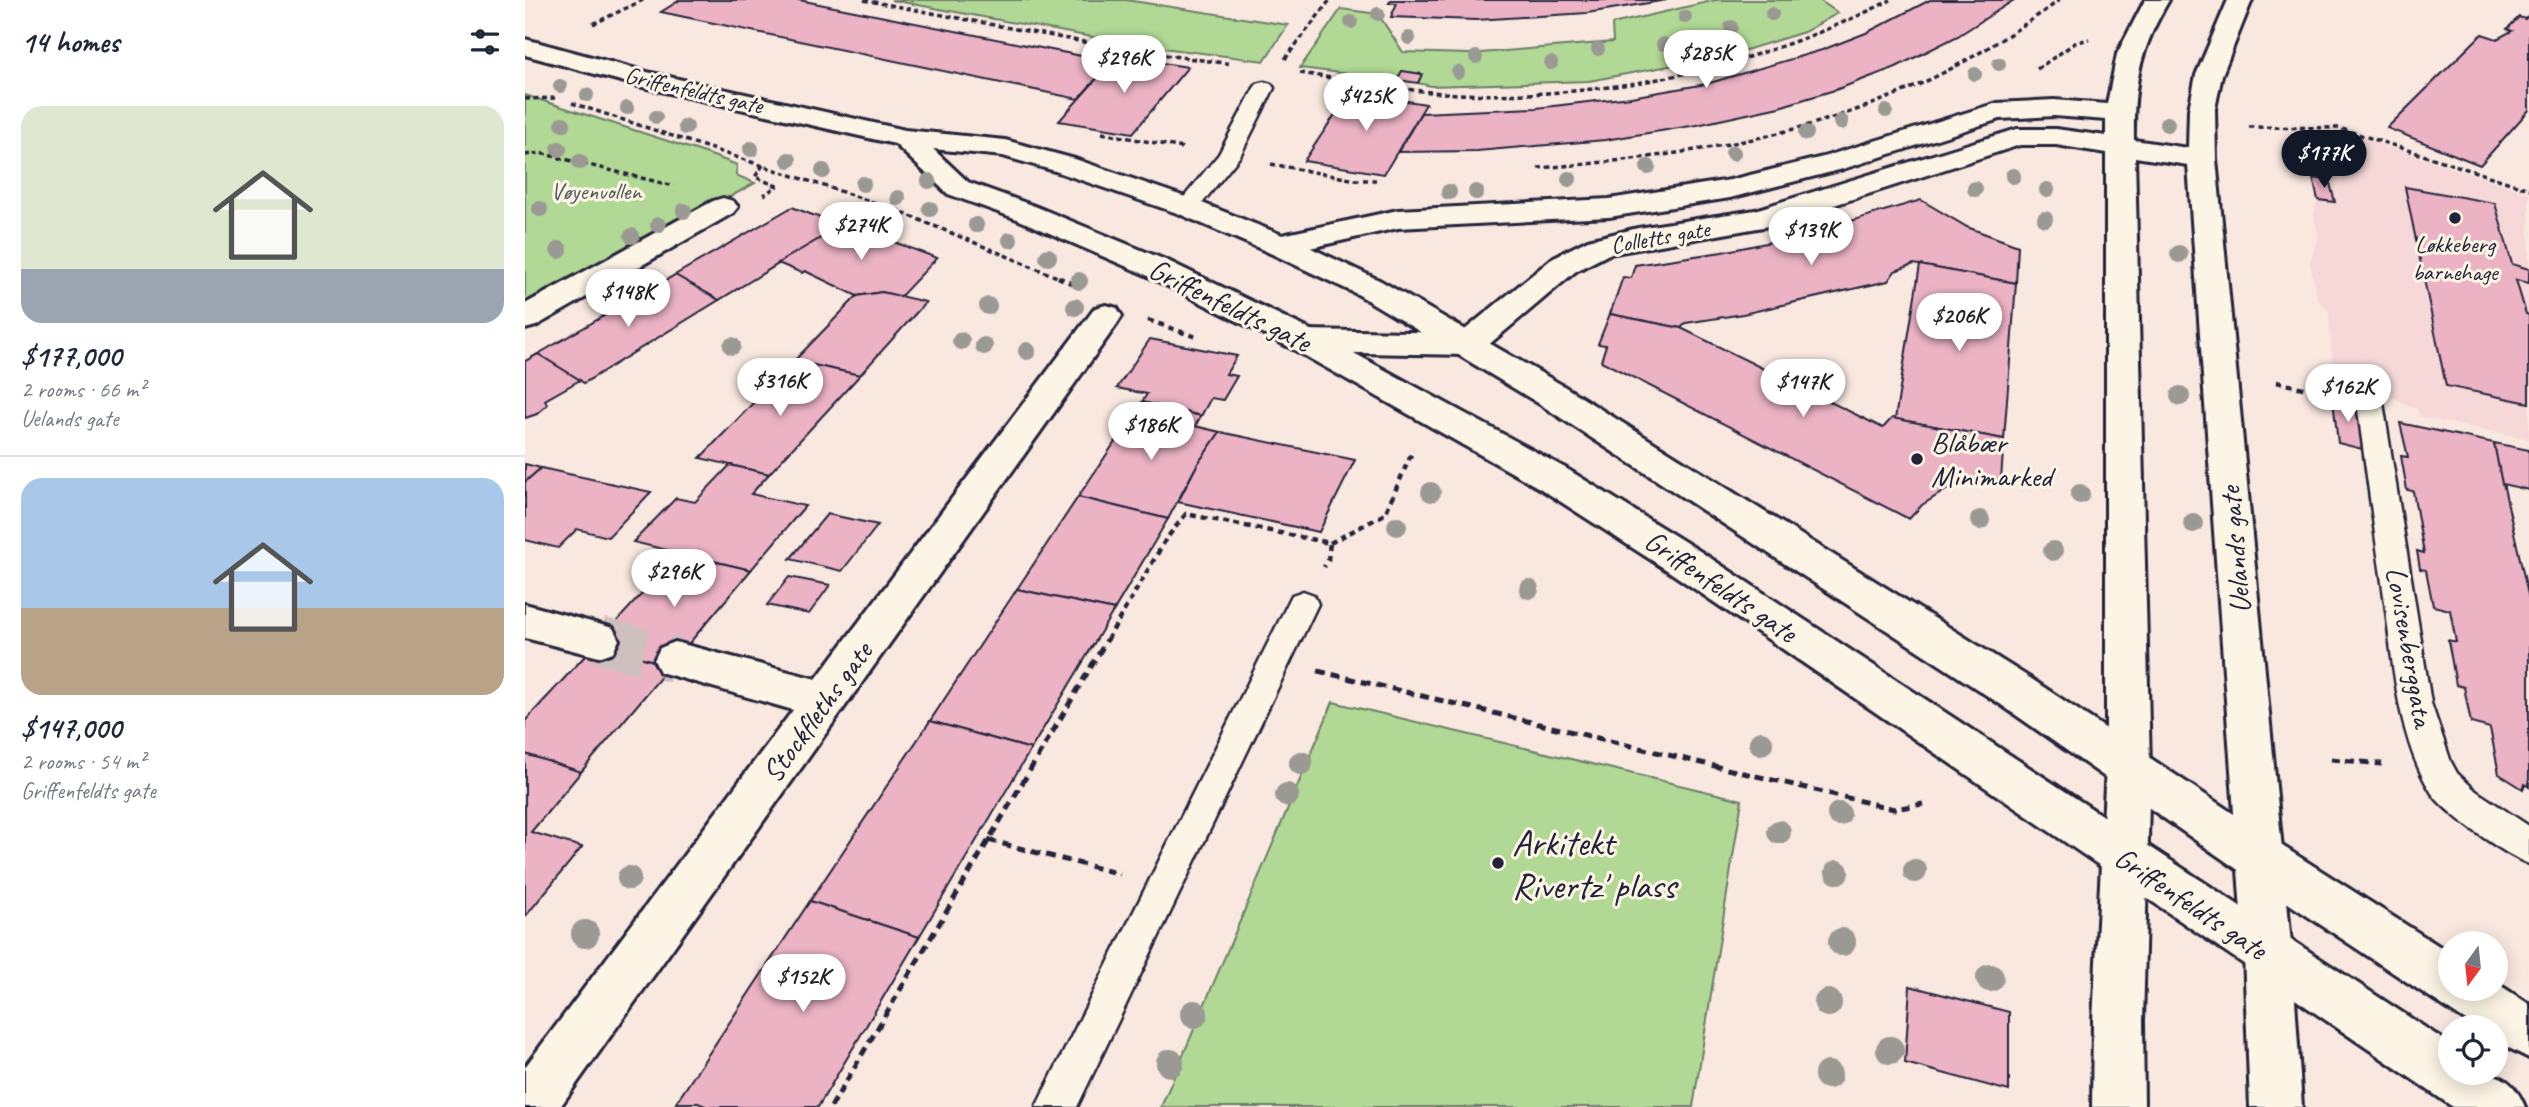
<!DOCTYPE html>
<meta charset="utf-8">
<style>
body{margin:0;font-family:Caveat,sans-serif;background:#f6f6f7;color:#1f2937;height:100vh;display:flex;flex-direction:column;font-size:26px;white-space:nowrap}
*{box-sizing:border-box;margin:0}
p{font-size:23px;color:#747a83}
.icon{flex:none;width:38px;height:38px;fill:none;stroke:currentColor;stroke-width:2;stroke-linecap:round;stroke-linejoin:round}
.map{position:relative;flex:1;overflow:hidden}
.side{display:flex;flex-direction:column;background:#fff;width:525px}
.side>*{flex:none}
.needle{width:46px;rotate:195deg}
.fabs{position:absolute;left:1913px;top:931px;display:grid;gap:14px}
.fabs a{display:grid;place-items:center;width:70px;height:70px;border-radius:50%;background:#fff;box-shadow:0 4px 18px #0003;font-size:35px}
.price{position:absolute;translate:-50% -60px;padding:0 16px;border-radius:24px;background:#fff;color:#222;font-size:23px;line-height:46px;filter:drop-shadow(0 2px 4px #0008)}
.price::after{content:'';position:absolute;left:50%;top:42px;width:21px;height:16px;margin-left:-10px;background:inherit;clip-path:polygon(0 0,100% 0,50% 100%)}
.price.selected{background:#111827;color:#fff}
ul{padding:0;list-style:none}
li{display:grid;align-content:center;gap:14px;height:371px;padding:0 21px}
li+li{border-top:2px solid #e0e1e3}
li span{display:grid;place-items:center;height:217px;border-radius:21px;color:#555}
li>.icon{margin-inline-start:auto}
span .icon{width:126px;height:126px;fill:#fffc;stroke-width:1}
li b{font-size:30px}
h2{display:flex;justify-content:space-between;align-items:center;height:84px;padding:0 21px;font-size:30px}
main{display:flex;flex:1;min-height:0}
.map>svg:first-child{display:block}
</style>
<main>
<section class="side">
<h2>14 homes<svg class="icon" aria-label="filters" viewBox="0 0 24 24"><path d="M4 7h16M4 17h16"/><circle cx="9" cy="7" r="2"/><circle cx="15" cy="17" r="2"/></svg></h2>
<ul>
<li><span style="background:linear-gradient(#dfe7d0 75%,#9aa5b1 0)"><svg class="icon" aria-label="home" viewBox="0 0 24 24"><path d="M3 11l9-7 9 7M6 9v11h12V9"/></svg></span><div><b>$177,000</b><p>2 rooms · 66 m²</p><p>Uelands gate</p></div></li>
<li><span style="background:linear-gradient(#a9c7e8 60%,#b9a48a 0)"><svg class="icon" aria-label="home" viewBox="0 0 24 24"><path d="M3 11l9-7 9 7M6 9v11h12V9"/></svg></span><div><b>$147,000</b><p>2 rooms · 54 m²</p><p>Griffenfeldts gate</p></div></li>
</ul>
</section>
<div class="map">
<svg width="2004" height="1107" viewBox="0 0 2004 1107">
<rect width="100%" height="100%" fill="#f9e8df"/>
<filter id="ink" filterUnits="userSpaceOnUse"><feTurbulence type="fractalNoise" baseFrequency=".0143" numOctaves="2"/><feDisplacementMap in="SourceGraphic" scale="14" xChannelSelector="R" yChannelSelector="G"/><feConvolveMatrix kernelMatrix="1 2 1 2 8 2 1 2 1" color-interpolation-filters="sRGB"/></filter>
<g filter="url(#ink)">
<!-- built -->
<polygon fill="#f5d8d7" points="1801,132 1818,132 2004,193 2004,439 1895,417 1892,409 1828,379 1808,366 1804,312 1792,298 1785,262 1793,237 1789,213 1793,200 1783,155 1788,139"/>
<!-- green -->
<g fill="#b1d894" stroke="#6a7d68" stroke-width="2">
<polygon points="366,0 601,0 763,25 739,61 599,43"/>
<polygon points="1191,0 1294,0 1313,13 1279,32 1208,54 1064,81 906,86 893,83 897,74 877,71 872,80 775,68 816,9 853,14 878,52 944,54 1088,42 1087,24"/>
<polygon points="0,95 183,154 212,165 211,175 230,183 0,310"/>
<polygon points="808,702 1217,800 1168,1107 636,1107"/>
</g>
<!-- building -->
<g fill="#ecb3c5" stroke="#22223b" stroke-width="2">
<polygon points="155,0 274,0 587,62 553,99 136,12"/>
<polygon points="866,0 1142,0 1062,13 951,20 866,17 872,3 864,3"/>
<polygon points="1405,0 1489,0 1433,36 1371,67 1313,89 1254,107 1172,125 1080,140 952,151 873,152 896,113 1011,108 1106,97 1181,84 1297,50 1341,33"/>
<polygon points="2004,15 2004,110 1955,165 1862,128 1957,34 1972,39 1987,31 1982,29 1994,17 2000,19"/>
<polygon points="592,56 663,67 608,133 534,121"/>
<polygon points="877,71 897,74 893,83 872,80"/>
<polygon points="825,92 901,104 859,174 779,161"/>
<polygon points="1788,178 1804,180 1810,202 1793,200"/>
<polygon points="1880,187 1970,203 1987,264 2004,269 2004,283 1991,280 2001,314 2004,315 2004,403 1921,386"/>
<polygon points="1396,200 1442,227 1493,246 1491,283 1389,264 1370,271 1363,281 1218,314 1161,323 1156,328 1085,314 1098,277 1106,278 1110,265 1197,252 1275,236"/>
<polygon points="267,207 316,226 194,300 150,275"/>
<polygon points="316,220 347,232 345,233 412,258 375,297 357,292 332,296 280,271 277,273 253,263 316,226 309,224"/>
<polygon points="1395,265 1491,283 1479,439 1370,419"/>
<polygon points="150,275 194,300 59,383 13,354"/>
<polygon points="357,292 401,302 335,375 269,361 332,296"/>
<polygon points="1085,314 1156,328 1358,428 1367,418 1479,439 1476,479 1448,482 1421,490 1397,505 1384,519 1076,361 1081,345 1073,344"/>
<polygon points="625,339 712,356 701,374 712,376 698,400 686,398 676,416 617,402 622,394 592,388"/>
<polygon points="13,354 55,380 20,400 22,405 12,414 0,418 0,361"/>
<polygon points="269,361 335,375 244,474 175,458"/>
<polygon points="1808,400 1832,405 1837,449 1813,443"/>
<polygon points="617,402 676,416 670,426 695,432 672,465 643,519 553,497"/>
<polygon points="1875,423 1969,443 2004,599 2004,787 2000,784 1998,789 1974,774 1965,728 1946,723 1939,687 1931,685 1923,640 1931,642 1925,610 1908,606 1901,570 1895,569 1892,551 1899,553 1888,491 1882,490 1876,456 1883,457"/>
<polygon points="695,432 830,460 794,532 653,502 672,465"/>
<polygon points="1969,443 2004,450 2004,490 1977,484"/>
<polygon points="0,464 16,468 0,482"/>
<polygon points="205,465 244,474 226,494 280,506 226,570 108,542 151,498 170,502"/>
<polygon points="16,468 126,492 83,537 52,529 33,548 0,540 0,482"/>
<polygon points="553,497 643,519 589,610 492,589"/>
<polygon points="302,514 353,525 317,571 265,559"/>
<polygon points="154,553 226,570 145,666 71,644"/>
<polygon points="264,577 305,585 284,614 242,605"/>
<polygon points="492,589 589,610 506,749 405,721"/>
<polygon points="71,644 145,666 56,772 0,754 0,721"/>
<polygon points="405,721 506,749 394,937 285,901"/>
<polygon points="0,754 56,772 6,832 57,847 0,917"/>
<polygon points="285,901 394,937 293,1107 183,1107 173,1103 151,1103"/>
<polygon points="1385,986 1484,1012 1484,1091 1380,1063"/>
</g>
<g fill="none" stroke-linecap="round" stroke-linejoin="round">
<!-- street-tunnel -->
<polyline stroke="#cec0be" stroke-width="46" stroke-dasharray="46 23" stroke-linecap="butt" points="74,640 150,660"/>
<defs>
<g id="lane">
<polygon points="739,82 746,84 749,88 715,156 670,212 654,212 651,207 694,154 729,88 732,84"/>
<path d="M1845,393L1854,396L1858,403L1906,703L1926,762L1932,773L1951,791L2004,826V864C1981,855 1919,813 1906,792C1873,739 1868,664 1860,603C1850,536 1841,470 1832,403L1836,396Z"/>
<polygon points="778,591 789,595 793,604 552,1107 511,1107 767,595"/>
</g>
<g id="street">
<polygon points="198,198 208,201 213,207 208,213 11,326 0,329 0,304 188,201"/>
<polygon points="581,305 592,308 597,316 592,324 35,1107 0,1107 0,1067 268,710 135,672 129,660 135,648 150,642 291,679 570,308"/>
<polygon points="0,604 88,628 94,640 88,652 74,657 0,638"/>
</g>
<path id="secondary" d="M1620,0H1644C1615,49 1608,83 1609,140L1663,148L1664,109L1671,75L1703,0H1727L1697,75L1690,109L1691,159L1767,954L1777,1107H1725L1719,954L1663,165L1610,157L1625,766L1618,1021L1619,1107H1567L1568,1021L1581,766V153L1531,145H1495L1244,226L1084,254L1051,271L955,352L943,355L780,352L768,349L763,341L768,333L780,330L936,333L1029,257L1063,240L1113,228L1230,210L1492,129H1531L1581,136V120L1529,116L1475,119L1318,169L1205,198L1084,217L873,228L754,255L743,252L739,245L743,238L873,210L1084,199L1205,180L1298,157L1472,103L1529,100L1582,104L1592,54Z"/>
<path id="primary" d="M0,39L122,72L380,130L480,140L550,159L672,201L765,238L856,281L1037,385L1505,678L1751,842L1925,953V989H1970V982L2004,1004V1058L1970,1041V1027H1950L1719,874L1475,704L1013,403L834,295L743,252L652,213L530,171L478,156L408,149L443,182L512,207L643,261L792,333L1042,469L1173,550L1925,1044V1073C1962,1073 1984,1068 2000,1107H1928L1145,572L1016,489L768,349L621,275L492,219L423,194L370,144L118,87L0,55Z"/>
</defs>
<!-- lane casing -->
<use href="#lane" stroke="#22223b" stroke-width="5"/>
<!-- street casing -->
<use href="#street" stroke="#22223b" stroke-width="6"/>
<!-- secondary casing -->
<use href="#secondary" stroke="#22223b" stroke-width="6"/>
<!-- primary casing -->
<use href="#primary" stroke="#22223b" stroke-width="6"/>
<!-- path-far2 -->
<g stroke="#22223b" stroke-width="3.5" stroke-dasharray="5 3.5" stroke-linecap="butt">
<polyline points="339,0 595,49 707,64"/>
<polyline points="68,24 118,0"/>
<polyline points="760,59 805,0"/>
<polyline points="1512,69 1550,43 1564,39"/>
<path d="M775,73C827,81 880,91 933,94C1083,100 1233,67 1366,0"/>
<polyline points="0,99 30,98"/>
<polyline points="47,103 366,208 537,279"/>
<polyline points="1724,127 1814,128 2004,189"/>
<polyline points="577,133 658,148"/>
<polyline points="0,155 15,153 149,186"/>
<polyline points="746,164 831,180 851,180"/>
<polyline points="238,165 230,177 252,186 239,195"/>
<path d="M1013,168C1133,159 1258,142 1370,95C1429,71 1483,37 1535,0"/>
</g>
<!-- path-far1 -->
<g stroke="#22223b" stroke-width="4.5" stroke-dasharray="6 5" stroke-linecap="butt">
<polyline points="533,277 552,286"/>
<polyline points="623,320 671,337"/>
<polyline points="1751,382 1806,394"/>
<polyline points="805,543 860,514 888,450"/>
<polyline points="582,640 641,539 661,514 805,543 803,560 799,567"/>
</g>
<!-- path -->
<g stroke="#22223b" stroke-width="5" stroke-dasharray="9 6" stroke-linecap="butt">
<polyline points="793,671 1369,809 1398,804"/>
<polyline points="1806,759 1857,764"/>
<polyline points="463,840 595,874"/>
<polyline points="306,1107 583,638"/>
</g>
<!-- lane -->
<use href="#lane" fill="#fcf5e5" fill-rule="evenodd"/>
<!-- street -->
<use href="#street" fill="#fcf5e5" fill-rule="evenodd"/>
<!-- secondary -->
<use href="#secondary" fill="#fcf5e5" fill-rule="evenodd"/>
<!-- primary -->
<use href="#primary" fill="#fcf5e5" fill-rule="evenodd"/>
</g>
<!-- trees -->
<g fill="#9a9994">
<circle cx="853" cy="14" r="7"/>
<circle cx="1247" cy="14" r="7"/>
<circle cx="1160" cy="17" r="7"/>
<circle cx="826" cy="22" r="7"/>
<circle cx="1206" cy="27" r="7"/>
<circle cx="884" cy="38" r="7"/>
<circle cx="1138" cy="44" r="7"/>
<circle cx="1174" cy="46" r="7"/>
<circle cx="1073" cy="49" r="7"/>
<circle cx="951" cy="57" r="7"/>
<circle cx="1026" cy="63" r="7"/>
<circle cx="1474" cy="64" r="7"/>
<circle cx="933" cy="72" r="7"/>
<circle cx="1450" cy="74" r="7"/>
<circle cx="35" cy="86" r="7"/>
<circle cx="62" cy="95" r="7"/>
<circle cx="102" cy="108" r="7"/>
<circle cx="1361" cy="111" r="7"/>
<circle cx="131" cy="117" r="7"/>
<circle cx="1316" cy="122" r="8"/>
<circle cx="38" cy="124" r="8"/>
<circle cx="1642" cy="124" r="8"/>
<circle cx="161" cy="127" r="8"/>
<circle cx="1281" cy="133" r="8"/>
<circle cx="34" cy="149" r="8"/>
<circle cx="226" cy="149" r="8"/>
<circle cx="1208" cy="153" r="8"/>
<circle cx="264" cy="160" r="8"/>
<circle cx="55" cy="162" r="8"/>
<circle cx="1123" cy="167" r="8"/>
<circle cx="298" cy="171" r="8"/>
<circle cx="1488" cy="176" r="8"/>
<circle cx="1044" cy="179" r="8"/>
<circle cx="404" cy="181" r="8"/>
<circle cx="338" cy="184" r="8"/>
<circle cx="1450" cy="189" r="8"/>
<circle cx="1522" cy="190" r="8"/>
<circle cx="924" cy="192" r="8"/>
<circle cx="951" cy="192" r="8"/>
<circle cx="373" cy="198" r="8"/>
<circle cx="15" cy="209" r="8"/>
<circle cx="405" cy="209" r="8"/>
<circle cx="159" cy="211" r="8"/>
<circle cx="1520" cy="219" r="8"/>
<circle cx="133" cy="225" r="8"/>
<circle cx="451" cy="225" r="8"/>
<circle cx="107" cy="236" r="8"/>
<circle cx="485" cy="240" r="8"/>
<circle cx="34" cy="250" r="9"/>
<circle cx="1654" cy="254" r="9"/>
<circle cx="523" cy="257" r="9"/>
<circle cx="554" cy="281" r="9"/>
<circle cx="463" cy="306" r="9"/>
<circle cx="550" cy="307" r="9"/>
<circle cx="436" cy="341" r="9"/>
<circle cx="207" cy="346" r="9"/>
<circle cx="459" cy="346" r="9"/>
<circle cx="502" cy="351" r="9"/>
<circle cx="1655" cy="396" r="10"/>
<circle cx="906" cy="492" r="10"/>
<circle cx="1555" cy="494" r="10"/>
<circle cx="1455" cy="520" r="10"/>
<circle cx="1668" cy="523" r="10"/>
<circle cx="872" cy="526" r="10"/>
<circle cx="1528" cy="551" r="10"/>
<circle cx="1004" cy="589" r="10"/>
<circle cx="1236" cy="743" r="12"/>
<circle cx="776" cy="763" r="12"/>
<circle cx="762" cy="795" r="12"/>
<circle cx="1314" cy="814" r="12"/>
<circle cx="1254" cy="832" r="12"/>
<circle cx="1390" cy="871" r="12"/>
<circle cx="1312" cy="872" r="12"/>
<circle cx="104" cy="878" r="12"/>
<circle cx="60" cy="934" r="14"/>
<circle cx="1317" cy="942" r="14"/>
<circle cx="1465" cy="978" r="14"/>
<circle cx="1303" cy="1003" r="14"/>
<circle cx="669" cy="1014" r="14"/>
<circle cx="1365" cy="1050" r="14"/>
<circle cx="645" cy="1063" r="14"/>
<circle cx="1303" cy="1075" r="14"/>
</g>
</g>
<!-- markers -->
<g fill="#22223b" stroke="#fcf5e5" stroke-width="2.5">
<circle cx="1930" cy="218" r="7"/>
<circle cx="1392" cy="459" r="7"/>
<circle cx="973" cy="863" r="7"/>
</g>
<g text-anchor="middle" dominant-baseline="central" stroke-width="6" stroke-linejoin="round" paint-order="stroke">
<!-- far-street labels -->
<g font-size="24" fill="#22223b" stroke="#fcf5e5">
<text transform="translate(169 90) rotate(13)">Griffenfeldts gate</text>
<text transform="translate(1135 237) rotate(-10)">Colletts gate</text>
</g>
<!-- far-park labels -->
<g font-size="24" fill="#4d5956" stroke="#fcf5e5">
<text x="71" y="191">Vøyenvollen</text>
</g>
<!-- far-poi labels -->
<g font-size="24" fill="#22223b" stroke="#fcf5e5">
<text x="1930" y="244">Løkkeberg<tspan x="1930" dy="28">barnehage</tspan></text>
</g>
<!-- street labels -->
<g font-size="30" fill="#22223b" stroke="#fcf5e5">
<text transform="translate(705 305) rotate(26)">Griffenfeldts gate</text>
<text transform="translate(1710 550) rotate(-95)">Uelands gate</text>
<text transform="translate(1196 586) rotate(34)">Griffenfeldts gate</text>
<text transform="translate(1885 647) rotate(80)">Lovisenberggata</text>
<text transform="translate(292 712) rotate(-54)">Stockfleths gate</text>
<text transform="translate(1666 903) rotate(34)">Griffenfeldts gate</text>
</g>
<!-- poi labels -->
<g font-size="30" fill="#22223b" stroke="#fcf5e5" text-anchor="start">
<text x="1406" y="442">Blåbær<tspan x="1406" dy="34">Minimarked</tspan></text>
</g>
<!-- near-poi labels -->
<g font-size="37" fill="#22223b" stroke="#fcf5e5" text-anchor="start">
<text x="987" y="842">Arkitekt<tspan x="987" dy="43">Rivertz' plass</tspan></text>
</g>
</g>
</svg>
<div class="fabs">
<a><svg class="needle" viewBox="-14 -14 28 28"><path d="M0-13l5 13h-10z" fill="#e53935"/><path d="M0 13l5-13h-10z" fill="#747a83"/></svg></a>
<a><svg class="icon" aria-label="locate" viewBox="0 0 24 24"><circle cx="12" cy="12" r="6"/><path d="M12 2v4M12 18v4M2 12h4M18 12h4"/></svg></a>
</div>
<b class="price" style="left:1181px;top:90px">$285K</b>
<b class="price" style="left:599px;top:95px">$296K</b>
<b class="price" style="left:841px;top:133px">$425K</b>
<b class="price selected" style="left:1799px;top:190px">$177K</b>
<b class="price" style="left:336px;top:262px">$274K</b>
<b class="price" style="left:1286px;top:267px">$139K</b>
<b class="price" style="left:103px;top:329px">$148K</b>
<b class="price" style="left:1434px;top:353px">$206K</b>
<b class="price" style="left:255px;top:418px">$316K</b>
<b class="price" style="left:1278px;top:419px">$147K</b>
<b class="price" style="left:1823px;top:424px">$162K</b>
<b class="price" style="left:626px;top:462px">$186K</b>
<b class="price" style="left:149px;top:609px">$296K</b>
<b class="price" style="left:278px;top:1014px">$152K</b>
</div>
</main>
